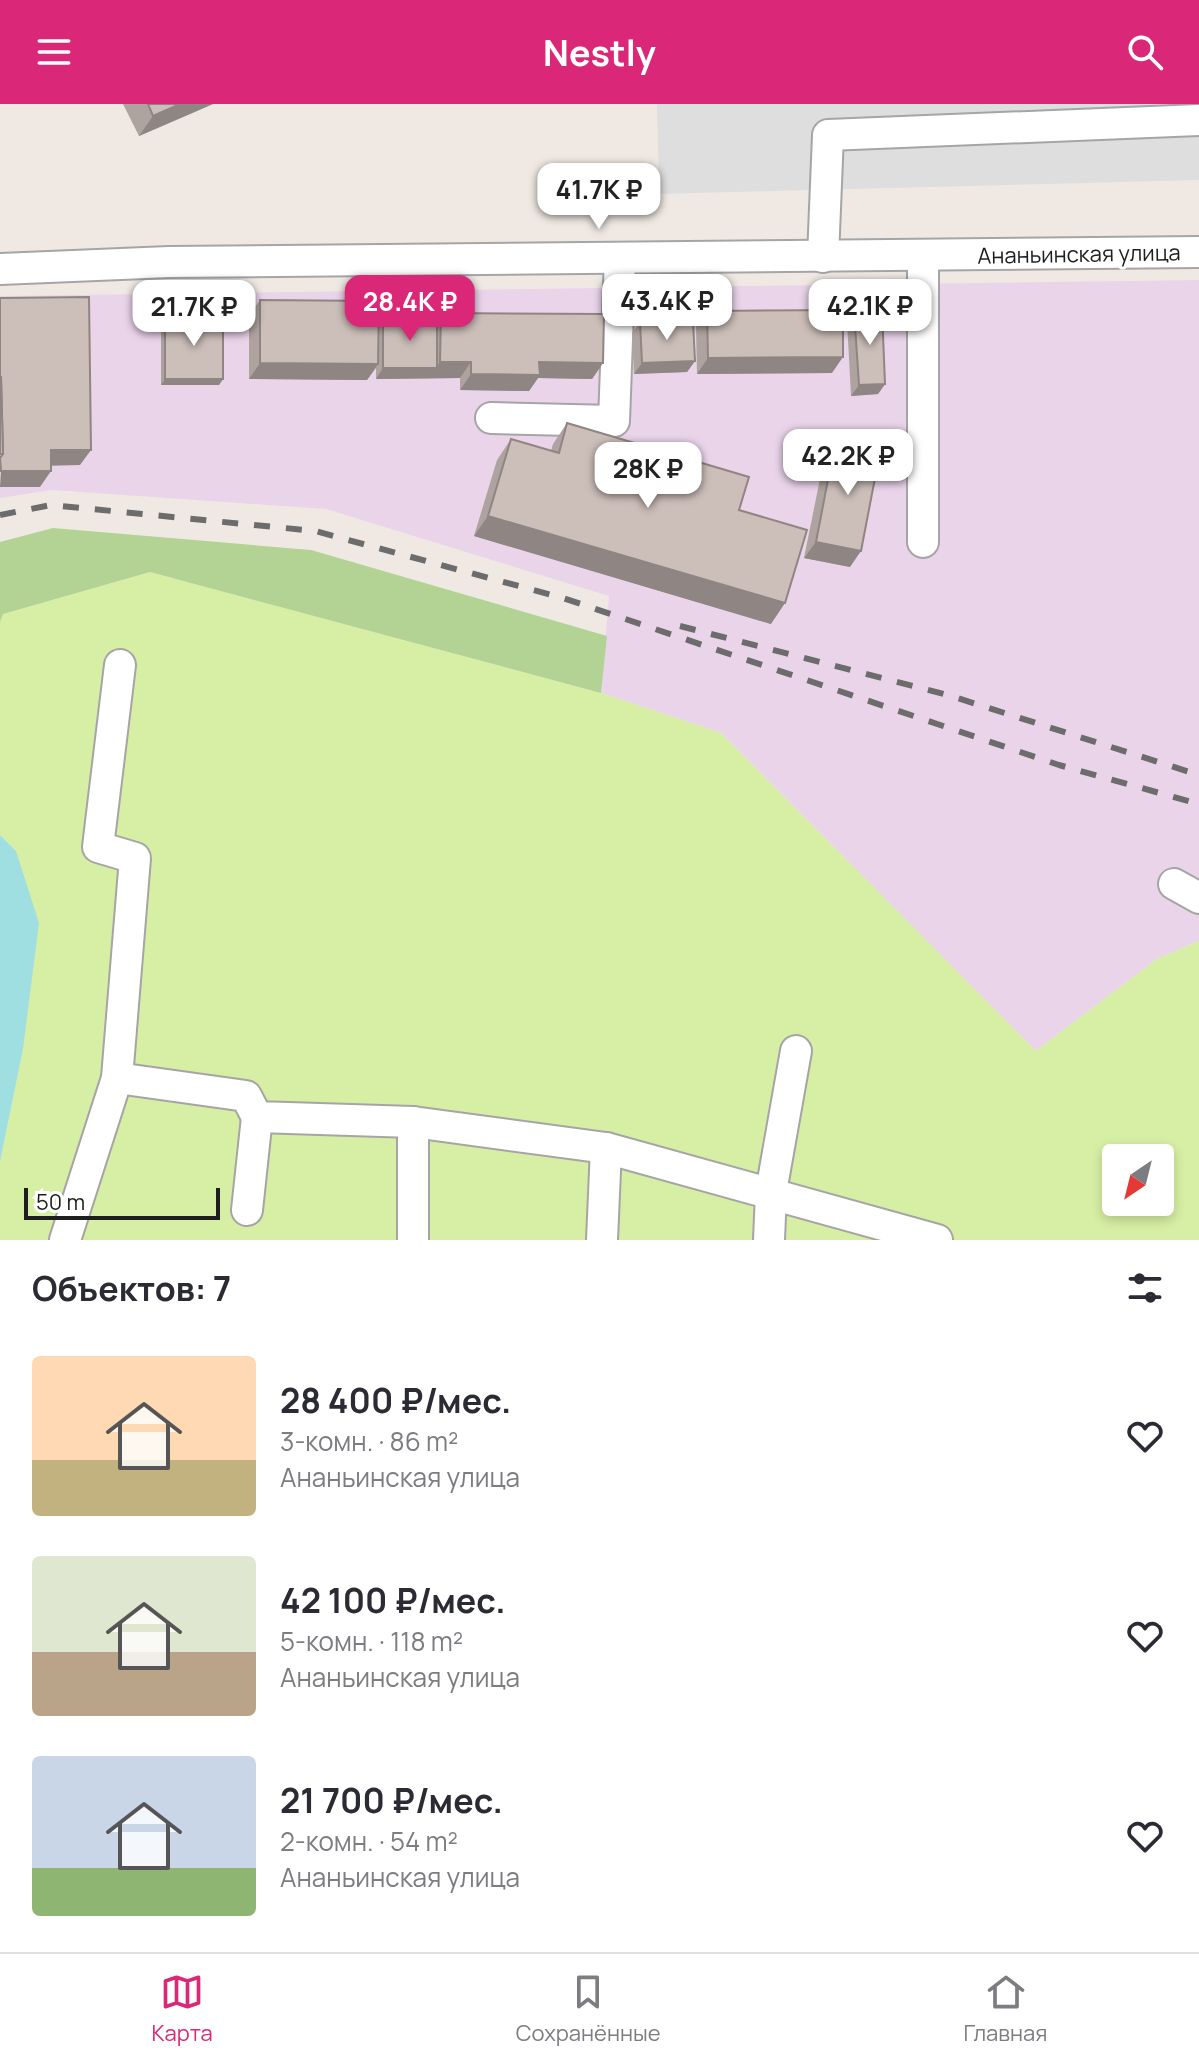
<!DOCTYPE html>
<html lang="ru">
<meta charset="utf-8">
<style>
body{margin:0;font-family:Manrope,sans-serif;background:#f2f2f3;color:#2b2b33;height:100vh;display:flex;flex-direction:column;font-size:30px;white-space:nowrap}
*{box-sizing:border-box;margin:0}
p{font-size:26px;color:#7c7c81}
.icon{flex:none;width:44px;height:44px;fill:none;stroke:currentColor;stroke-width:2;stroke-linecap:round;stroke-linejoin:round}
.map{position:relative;height:1136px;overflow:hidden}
.sheet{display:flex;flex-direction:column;background:#fff;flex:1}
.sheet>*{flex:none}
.needle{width:52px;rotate:215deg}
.tools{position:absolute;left:1102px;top:1040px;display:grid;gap:16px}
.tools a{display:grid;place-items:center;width:72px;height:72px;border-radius:8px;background:#fff;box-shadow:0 4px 12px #0003;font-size:40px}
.scale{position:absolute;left:24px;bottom:20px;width:196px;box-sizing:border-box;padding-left:8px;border:4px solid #1e1e1e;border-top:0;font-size:22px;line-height:28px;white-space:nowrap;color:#1e1e1e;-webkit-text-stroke:6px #fff;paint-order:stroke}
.price{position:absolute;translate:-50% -68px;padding:0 18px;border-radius:16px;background:#fff;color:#222;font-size:26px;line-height:52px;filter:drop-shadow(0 2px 4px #0008)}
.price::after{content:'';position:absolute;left:50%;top:48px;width:24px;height:18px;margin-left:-12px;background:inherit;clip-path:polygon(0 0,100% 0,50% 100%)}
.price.current{background:#db2777;color:#fff}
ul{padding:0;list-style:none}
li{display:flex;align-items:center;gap:24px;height:200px;padding:0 32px}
li span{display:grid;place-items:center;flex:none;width:224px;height:160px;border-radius:8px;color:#555}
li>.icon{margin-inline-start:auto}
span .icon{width:96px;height:96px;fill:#fffc;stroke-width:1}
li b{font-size:34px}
h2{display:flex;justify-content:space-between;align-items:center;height:96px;padding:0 32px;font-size:34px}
header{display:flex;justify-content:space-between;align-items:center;height:104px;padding:0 32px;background:#db2777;color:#fff;font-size:36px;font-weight:700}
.tab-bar{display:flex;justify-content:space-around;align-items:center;height:112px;border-top:2px solid #e1e1e2;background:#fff;font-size:22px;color:#7c7c81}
.tab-bar a{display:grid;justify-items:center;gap:4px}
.tab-bar .current{color:#db2777}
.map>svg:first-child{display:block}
</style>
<header><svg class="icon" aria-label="menu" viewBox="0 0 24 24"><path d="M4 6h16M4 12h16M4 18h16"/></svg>Nestly<svg class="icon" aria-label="search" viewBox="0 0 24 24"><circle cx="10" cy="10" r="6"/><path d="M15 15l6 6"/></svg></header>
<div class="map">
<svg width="1199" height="1136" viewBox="0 0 1199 1136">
<rect width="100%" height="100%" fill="#f0e9e3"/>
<!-- industrial -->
<polygon fill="#ead4ea" points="1199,176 1199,837 1157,855 1036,947 721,629 601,589 609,492 326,405 52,386 0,394 0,192"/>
<!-- grass -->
<path fill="#d7efa4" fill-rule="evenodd" d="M150,468L601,589L721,629L1036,947L1157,855L1199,837V1136H0V1058L23,945L16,747L0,731V518L3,510ZM1116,1054H1160V1098H1116Z"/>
<!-- forest -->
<polygon fill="#b2d394" points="53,424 311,446 607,532 601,589 150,468 3,510 0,518 0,438"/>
<!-- parking -->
<polygon fill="#dedede" points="657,0 1199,0 1199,76 659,90"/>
<!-- water -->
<polygon fill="#9fdfe2" points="0,731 16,747 39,819 23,945 0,1058"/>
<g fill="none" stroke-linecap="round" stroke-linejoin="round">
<defs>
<g id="minor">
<polyline points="823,153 828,31 1199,16"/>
<polyline points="0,165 169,158 1199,148"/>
<polyline points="491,314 614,317 620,154"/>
<polyline points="923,438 923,152"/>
<polyline points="1174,780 1199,794"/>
<polyline points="117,974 246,992 257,1013 413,1018 606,1044 937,1136"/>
<polyline points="413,1018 413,1136"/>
<polyline points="247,1106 257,1013"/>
<polyline points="65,1136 117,974 135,754 98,743 120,561"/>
<polyline points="602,1136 606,1044"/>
<polyline points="769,1136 771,1088 796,947"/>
</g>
</defs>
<!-- minor casing -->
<use href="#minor" stroke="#a5a5a5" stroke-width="34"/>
<!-- minor -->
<use href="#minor" stroke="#fff" stroke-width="30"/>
<!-- rail -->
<g stroke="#6c6c6c" stroke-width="6" stroke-dasharray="16 16" stroke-linecap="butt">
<polyline points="0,411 51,401 315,427 563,494 1059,661 1199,700"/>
<polyline points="680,522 948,591 1199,671"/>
</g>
</g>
<!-- wall -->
<g fill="#afa39f">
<polygon points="123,0 213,0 139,32"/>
<polygon points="260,196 378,221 383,214 437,215 441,209 603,259 592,275 538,274 529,287 460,286 460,274 376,275 376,264 367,276 249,275 249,212"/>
<polygon points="854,206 885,280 878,290 851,292 847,217"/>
<polygon points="707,207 832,269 697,270 696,223"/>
<polygon points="165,212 223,275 219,281 161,281 161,217"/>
<polygon points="640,218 695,257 687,268 634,270 632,229"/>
<polygon points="567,319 739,406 771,520 474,432 497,356 511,335 551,347 553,340"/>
<polygon points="835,339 850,463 804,454 824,355"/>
</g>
<!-- shaded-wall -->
<g fill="#8f8582">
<polygon points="180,0 213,0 139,32 153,12"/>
<polygon points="843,253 832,269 697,270 708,254"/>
<polygon points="695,257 687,268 634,270 642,259"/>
<polygon points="440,258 471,258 460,274 376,275 383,264 436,264"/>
<polygon points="539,258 603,259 592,275 538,274 529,287 460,286 471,270"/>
<polygon points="260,259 378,260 367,276 249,275"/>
<polygon points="165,275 223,275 219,281 161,281"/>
<polygon points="885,280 878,290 851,292 859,281"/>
<polygon points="51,346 91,346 80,361 40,362"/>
<polygon points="1,367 51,367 40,383 0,383"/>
<polygon points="488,412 785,499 771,520 474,432"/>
<polygon points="816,438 861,447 850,463 804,454"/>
</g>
<!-- building -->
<g fill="#ccbeb9" stroke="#8f8582" stroke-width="2">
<polygon points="148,0 180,0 153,12"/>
<polygon points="89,193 91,346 51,346 51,367 1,367 0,354 3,350 1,273 0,273 0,194"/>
<polygon points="260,196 379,197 378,260 260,259"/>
<polygon points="843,206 843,253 708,254 707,207"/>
<polygon points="854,206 882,206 885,280 859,281"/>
<polygon points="441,209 604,210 603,259 539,258 540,271 471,270 471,258 440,258"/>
<rect x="165" y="212" width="58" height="63"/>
<rect x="383" y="214" width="54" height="50"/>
<polygon points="693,217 695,257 642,259 640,218"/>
<polygon points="0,273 1,273 3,350 0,350"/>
<polygon points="567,319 749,373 739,406 807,426 785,499 488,412 511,335 559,349"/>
<polygon points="835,339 880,348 861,447 816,438"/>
</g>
<g text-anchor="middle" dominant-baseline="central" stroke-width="6" stroke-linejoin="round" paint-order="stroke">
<!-- street labels -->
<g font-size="22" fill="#1e1e1e" stroke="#fff">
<text transform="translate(1079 150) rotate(-1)">Ананьинская улица</text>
</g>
</g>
</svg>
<div class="tools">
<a><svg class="needle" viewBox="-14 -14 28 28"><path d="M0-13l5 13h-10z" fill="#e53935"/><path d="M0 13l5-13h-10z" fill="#7c7c81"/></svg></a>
</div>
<div class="scale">50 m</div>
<b class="price" style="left:599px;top:127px">41.7K ₽</b>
<b class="price" style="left:667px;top:238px">43.4K ₽</b>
<b class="price current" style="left:410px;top:239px">28.4K ₽</b>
<b class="price" style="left:870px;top:243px">42.1K ₽</b>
<b class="price" style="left:194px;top:244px">21.7K ₽</b>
<b class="price" style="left:848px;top:393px">42.2K ₽</b>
<b class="price" style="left:648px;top:406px">28K ₽</b>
</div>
<section class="sheet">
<h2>Объектов: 7<svg class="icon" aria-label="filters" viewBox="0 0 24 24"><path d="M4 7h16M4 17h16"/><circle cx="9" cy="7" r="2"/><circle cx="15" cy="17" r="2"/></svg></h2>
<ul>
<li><span style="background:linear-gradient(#ffd9b3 65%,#c2b280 0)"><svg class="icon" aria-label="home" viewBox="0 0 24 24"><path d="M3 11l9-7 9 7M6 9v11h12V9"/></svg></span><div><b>28 400 ₽/мес.</b><p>3-комн. · 86 m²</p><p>Ананьинская улица</p></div><svg class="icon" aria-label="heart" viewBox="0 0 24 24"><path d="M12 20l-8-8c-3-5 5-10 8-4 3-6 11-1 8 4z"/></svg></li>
<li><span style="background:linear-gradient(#dfe7d0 60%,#b9a48a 0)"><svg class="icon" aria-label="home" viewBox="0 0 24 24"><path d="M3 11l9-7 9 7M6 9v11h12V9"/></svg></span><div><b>42 100 ₽/мес.</b><p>5-комн. · 118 m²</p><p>Ананьинская улица</p></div><svg class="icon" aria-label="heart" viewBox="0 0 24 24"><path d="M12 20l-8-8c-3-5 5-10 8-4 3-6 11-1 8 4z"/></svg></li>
<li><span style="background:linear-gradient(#c9d6e8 70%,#8fb573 0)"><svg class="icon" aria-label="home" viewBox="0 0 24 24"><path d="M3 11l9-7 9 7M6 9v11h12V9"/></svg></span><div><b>21 700 ₽/мес.</b><p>2-комн. · 54 m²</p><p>Ананьинская улица</p></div><svg class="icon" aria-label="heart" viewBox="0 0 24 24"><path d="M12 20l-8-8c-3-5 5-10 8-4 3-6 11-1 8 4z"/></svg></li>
</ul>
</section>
<nav class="tab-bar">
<a class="current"><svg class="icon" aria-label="map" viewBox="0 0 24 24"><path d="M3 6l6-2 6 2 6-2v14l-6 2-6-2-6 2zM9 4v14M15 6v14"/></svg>Карта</a>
<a><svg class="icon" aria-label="saved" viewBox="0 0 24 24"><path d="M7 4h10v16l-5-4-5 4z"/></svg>Сохранённые</a>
<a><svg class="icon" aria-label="home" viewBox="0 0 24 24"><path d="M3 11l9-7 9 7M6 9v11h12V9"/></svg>Главная</a>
</nav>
